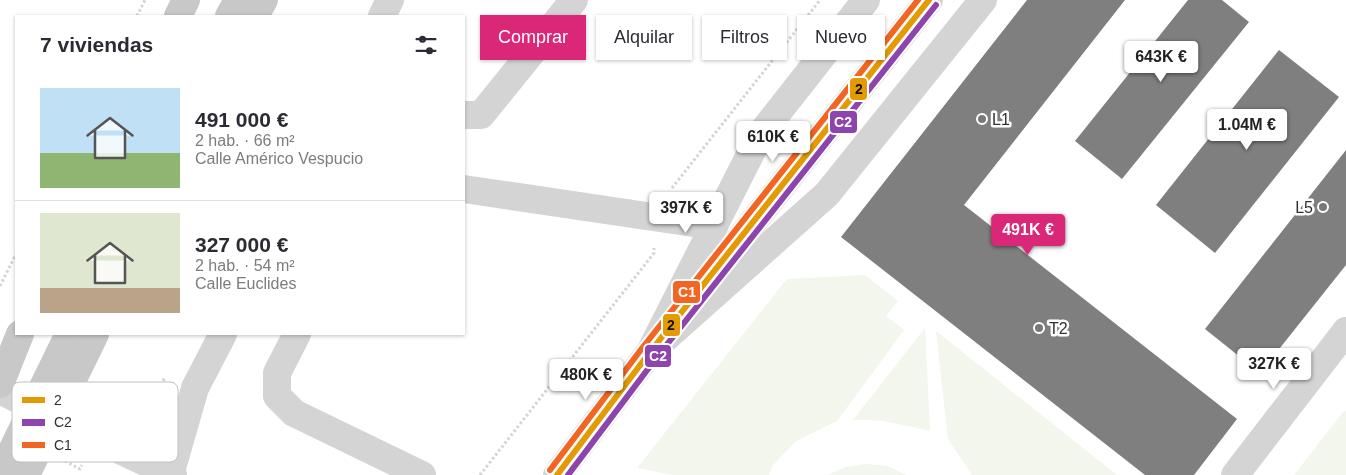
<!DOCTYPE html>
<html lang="es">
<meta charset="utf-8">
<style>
body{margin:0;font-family:Helvetica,sans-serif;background:#f2f2f3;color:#2b2b33;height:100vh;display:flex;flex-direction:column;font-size:19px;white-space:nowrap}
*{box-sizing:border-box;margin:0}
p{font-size:16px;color:#7c7c81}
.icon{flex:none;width:28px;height:28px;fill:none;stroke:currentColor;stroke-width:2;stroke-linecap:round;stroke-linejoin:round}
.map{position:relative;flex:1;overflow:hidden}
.details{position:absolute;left:15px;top:15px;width:450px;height:320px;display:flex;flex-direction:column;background:#fff;border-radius:0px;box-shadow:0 1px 4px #0004}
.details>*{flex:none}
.banner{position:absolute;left:480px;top:15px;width:475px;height:45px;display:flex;gap:10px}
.price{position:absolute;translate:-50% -42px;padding:0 11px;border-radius:5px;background:#fff;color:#222;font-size:16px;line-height:32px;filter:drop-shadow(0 1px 2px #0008)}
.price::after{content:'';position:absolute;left:50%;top:30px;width:15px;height:11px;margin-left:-8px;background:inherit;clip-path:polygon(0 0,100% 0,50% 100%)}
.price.active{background:#db2777;color:#fff}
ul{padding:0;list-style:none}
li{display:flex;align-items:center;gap:15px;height:125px;padding:0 25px}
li+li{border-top:1px solid #e1e1e2}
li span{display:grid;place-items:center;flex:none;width:140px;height:100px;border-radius:0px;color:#555}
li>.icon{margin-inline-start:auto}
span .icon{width:60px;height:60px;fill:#fffc;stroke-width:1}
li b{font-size:21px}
h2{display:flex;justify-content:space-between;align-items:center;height:60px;padding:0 25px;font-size:21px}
.pill{padding:0 18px;border-radius:0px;background:#fff;box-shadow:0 1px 4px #0004;font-size:18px;line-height:45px}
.pill.active{background:#db2777;color:#fff}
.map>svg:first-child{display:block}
</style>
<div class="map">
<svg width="1346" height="475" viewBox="0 0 1346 475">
<rect width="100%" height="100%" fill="#fff"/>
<!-- green -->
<g fill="#f2f6ec">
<polygon points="865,275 898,301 886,316 904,330 837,421 796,441 772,466 769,475 674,475 637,468 787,279"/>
<path d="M925,328L930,431C904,425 880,418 853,420Z"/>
<polygon points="936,331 1117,475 972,475 948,439"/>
<polygon points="1344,411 1346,411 1346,475 1294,475"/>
<polygon points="866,464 887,466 907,475 828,475 845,467"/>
</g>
<!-- building -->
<g fill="#7f7f7f">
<polygon points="1027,0 1125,0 964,205 1237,419 1194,475 1145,475 841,237"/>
<polygon points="1188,0 1222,0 1249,22 1122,179 1075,141"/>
<polygon points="1279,50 1339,97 1215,253 1156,205"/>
<polygon points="1346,150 1346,265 1260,373 1205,329"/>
</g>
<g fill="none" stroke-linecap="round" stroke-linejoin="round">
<!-- path -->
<g stroke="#d4d4d4" stroke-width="3" stroke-dasharray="2.5 2.5" stroke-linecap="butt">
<polyline points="137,16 145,0"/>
<polyline points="672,188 820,0"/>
<polyline points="0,286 16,254"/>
<polyline points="108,410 136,405 155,391 165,378"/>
<polyline points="65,461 80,469 82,465"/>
<polyline points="480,475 654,253 654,248"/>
</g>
<!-- minor -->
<g stroke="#d4d4d4" stroke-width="28">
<polyline points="382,16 390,0"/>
<polyline points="464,115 481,115 574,0"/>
<polyline points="464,189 714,226"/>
<polyline points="696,294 929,0"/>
<polyline points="297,334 277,373 277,396 294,413 422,475"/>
<polyline points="662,341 827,194 983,0"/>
<polyline points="0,390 96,439 173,475"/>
<polyline points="170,475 195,388 223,334"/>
<polyline points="557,475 650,352 760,135 866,0"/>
<polyline points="1235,475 1346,331"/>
</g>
<!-- major -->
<g stroke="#c8c8c8" stroke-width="28">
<polyline points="178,16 186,0"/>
<polyline points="229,16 238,0"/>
<polyline points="255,16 264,0"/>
<polyline points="0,384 20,334"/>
<polyline points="0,475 69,334"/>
<polyline points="26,475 95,334"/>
</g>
<defs>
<polyline id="bus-1" points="557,475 650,352 929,0"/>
<polyline id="bus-2" points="568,475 657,357 936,5"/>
<polyline id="bus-3" points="550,470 643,347 918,0"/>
</defs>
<!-- bus-1 casing -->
<use href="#bus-1" stroke="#fff" stroke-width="10"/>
<!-- bus-2 casing -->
<use href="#bus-2" stroke="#fff" stroke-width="10"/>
<!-- bus-3 casing -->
<use href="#bus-3" stroke="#fff" stroke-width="10"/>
<!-- bus-1 -->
<use href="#bus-1" stroke="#e39a05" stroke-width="6"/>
<!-- bus-2 -->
<use href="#bus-2" stroke="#8e44ad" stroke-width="6"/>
<!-- bus-3 -->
<use href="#bus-3" stroke="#f26522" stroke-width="6"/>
</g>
<!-- markers -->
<g fill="#787878" stroke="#fff" stroke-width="2">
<circle cx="982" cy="119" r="5"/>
<circle cx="1323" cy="207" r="5"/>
<circle cx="1039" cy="328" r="5"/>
</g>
<g text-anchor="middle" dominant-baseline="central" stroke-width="5" stroke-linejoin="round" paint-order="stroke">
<!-- poi labels -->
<g font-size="16" fill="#303030" stroke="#fff" text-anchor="start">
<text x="992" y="119">L1</text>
<text x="1313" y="207" text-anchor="end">L5</text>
<text x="1049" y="328">T2</text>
</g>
</g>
<!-- legend -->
<rect x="12" y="382" width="166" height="80" rx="8" fill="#fff" stroke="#c1c1c1" stroke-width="1"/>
<rect x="22" y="397" width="23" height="6" fill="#e39a05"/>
<rect x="22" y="419" width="23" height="7" fill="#8e44ad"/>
<rect x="22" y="442" width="23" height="6" fill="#f26522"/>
<g font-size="14" fill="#303030">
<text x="54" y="405">2</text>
<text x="54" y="427">C2</text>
<text x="54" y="450">C1</text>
</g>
<g stroke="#fff" stroke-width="2">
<rect x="849" y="77" width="19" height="24" rx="5" fill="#e39a05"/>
<rect x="829" y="110" width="29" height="24" rx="5" fill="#8e44ad"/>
<rect x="672" y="280" width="29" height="24" rx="5" fill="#f26522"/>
<rect x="662" y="313" width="19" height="24" rx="5" fill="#e39a05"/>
<rect x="644" y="344" width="28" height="24" rx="5" fill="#8e44ad"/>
</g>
<g font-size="14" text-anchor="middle" font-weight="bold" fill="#fff">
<text x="843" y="127">C2</text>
<text x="687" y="297">C1</text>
<text x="658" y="361">C2</text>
</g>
<g font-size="14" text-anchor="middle" font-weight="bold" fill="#111">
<text x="859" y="94">2</text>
<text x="671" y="330">2</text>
</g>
</svg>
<b class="price" style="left:1161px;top:83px">643K €</b>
<b class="price" style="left:1247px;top:151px">1.04M €</b>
<b class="price" style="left:773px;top:163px">610K €</b>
<b class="price" style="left:686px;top:234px">397K €</b>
<b class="price active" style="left:1028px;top:256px">491K €</b>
<b class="price" style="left:1274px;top:390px">327K €</b>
<b class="price" style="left:586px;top:401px">480K €</b>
<div class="banner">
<a class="pill active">Comprar</a>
<a class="pill">Alquilar</a>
<a class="pill">Filtros</a>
<a class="pill">Nuevo</a>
</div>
<section class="details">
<h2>7 viviendas<svg class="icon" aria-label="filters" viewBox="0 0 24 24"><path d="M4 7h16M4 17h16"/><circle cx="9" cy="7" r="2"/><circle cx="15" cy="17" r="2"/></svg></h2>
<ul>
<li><span style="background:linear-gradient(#bfe0f5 65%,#8fb573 0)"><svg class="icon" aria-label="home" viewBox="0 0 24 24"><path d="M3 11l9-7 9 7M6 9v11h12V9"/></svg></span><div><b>491 000 €</b><p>2 hab. · 66 m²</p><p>Calle Américo Vespucio</p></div></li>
<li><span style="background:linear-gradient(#dfe7d0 75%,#b9a48a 0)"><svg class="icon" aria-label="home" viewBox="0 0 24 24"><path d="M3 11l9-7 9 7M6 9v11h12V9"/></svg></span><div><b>327 000 €</b><p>2 hab. · 54 m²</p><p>Calle Euclides</p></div></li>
</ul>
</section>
</div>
